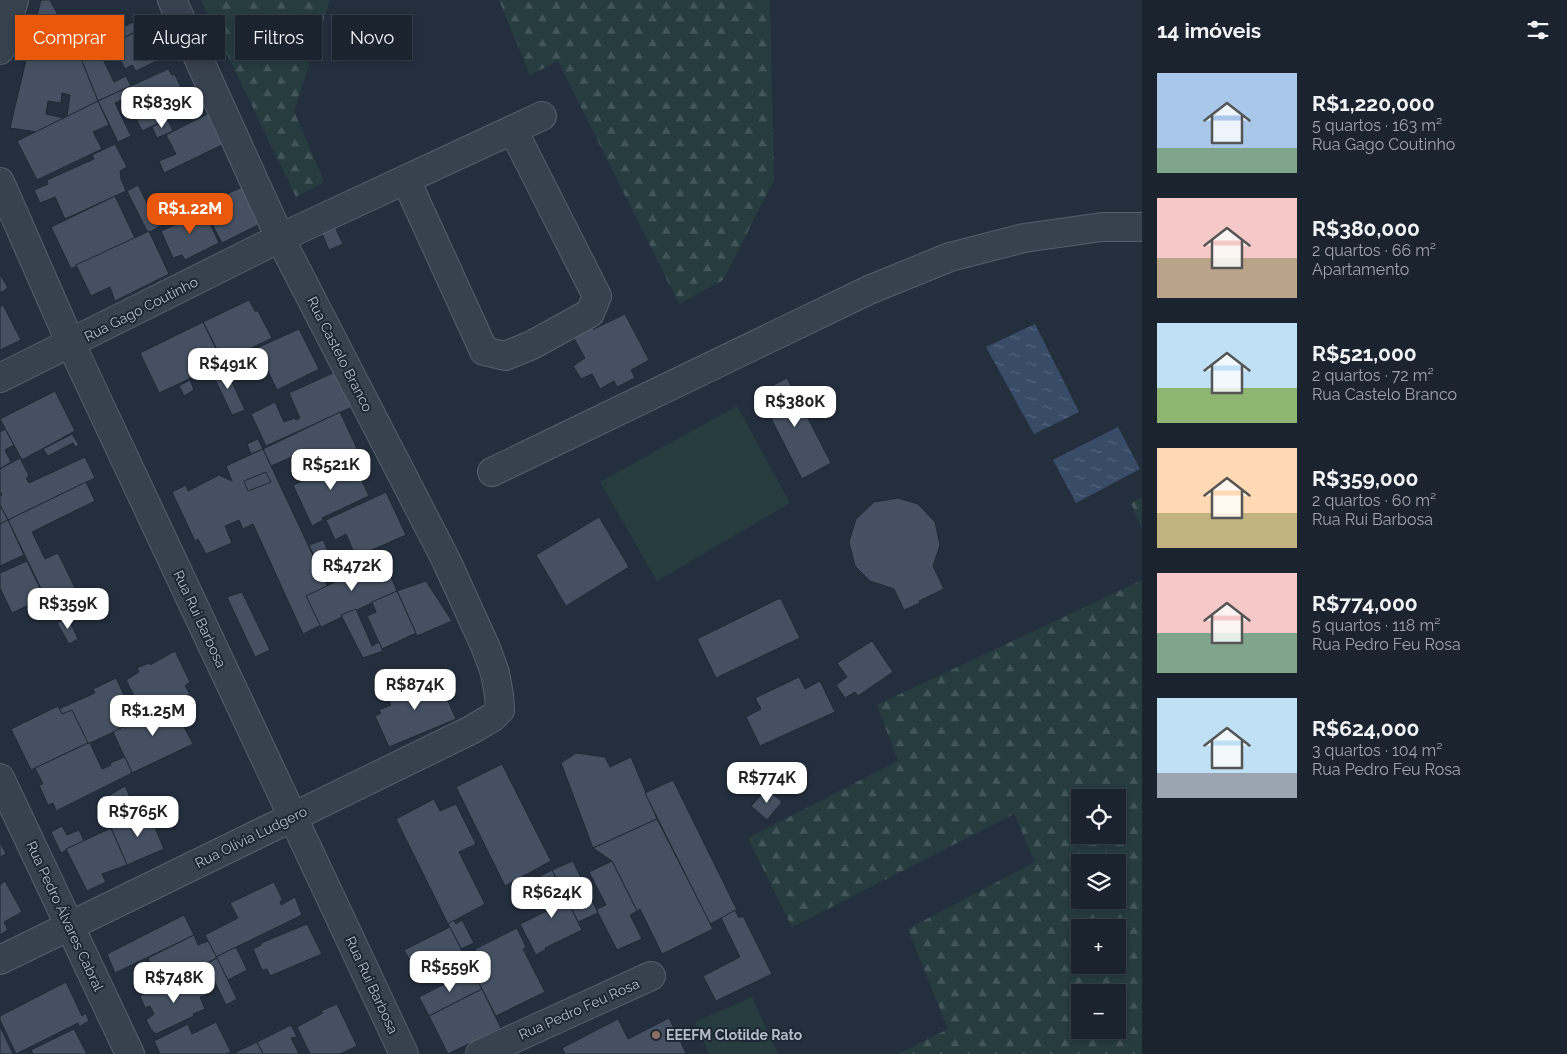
<!DOCTYPE html>
<html lang="pt">
<meta charset="utf-8">
<style>
body{margin:0;font-family:Raleway,sans-serif;background:#282f3a;color:#f1f3f6;height:100vh;display:flex;flex-direction:column;font-size:19px;white-space:nowrap}
*{box-sizing:border-box;margin:0}
p{font-size:16px;color:#a0a4aa}
.icon{flex:none;width:28px;height:28px;fill:none;stroke:currentColor;stroke-width:2;stroke-linecap:round;stroke-linejoin:round}
.map{position:relative;flex:1;overflow:hidden}
.side{display:flex;flex-direction:column;background:#1b232e;width:425px}
.side>*{flex:none}
.banner{position:absolute;left:15px;top:15px;width:475px;height:45px;display:flex;gap:10px}
.buttons{position:absolute;left:1071px;top:789px;display:grid;gap:10px}
.buttons a{display:grid;place-items:center;width:55px;height:55px;border-radius:0px;background:#1b232e;box-shadow:0 2px 8px #0003,0 0 0 1px #39404a;font-size:25px}
.price{position:absolute;translate:-50% -42px;padding:0 11px;border-radius:10px;background:#fff;color:#222;font-size:16px;line-height:32px;filter:drop-shadow(0 1px 2px #0008)}
.price::after{content:'';position:absolute;left:50%;top:30px;width:15px;height:11px;margin-left:-8px;background:inherit;clip-path:polygon(0 0,100% 0,50% 100%)}
.price.selected{background:#ea580c;color:#fff}
ul{padding:0;list-style:none}
li{display:flex;align-items:center;gap:15px;height:125px;padding:0 15px}
li span{display:grid;place-items:center;flex:none;width:140px;height:100px;border-radius:0px;color:#555}
li>.icon{margin-inline-start:auto}
span .icon{width:60px;height:60px;fill:#fffc;stroke-width:1}
li b{font-size:21px}
h2{display:flex;justify-content:space-between;align-items:center;height:60px;padding:0 15px;font-size:21px}
.tag{padding:0 18px;border-radius:0px;background:#1b232e;box-shadow:0 2px 8px #0003,0 0 0 1px #39404a;font-size:18px;line-height:45px}
.tag.selected{background:#ea580c;color:#fff}
main{display:flex;flex:1;min-height:0}
.map>svg:first-child{display:block}
</style>
<main>
<div class="map">
<svg width="1142" height="1054" viewBox="0 0 1142 1054">
<defs>
<pattern id="forest-firs" width="22" height="20" patternUnits="userSpaceOnUse" patternTransform="scale(1.25)"><rect width="22" height="20" fill="#263c3f"/><path d="M5 1l3.5 6h-7zM16 11l3.5 6h-7z" fill="#435659"/></pattern>
<pattern id="water-ripples" width="26" height="14" patternUnits="userSpaceOnUse" patternTransform="scale(1.25)"><rect width="26" height="14" fill="#394c67"/><path d="M2 4q2-2 4 0t4 0M15 11q2-2 4 0t4 0" fill="none" stroke="#53647b"/></pattern>
</defs>
<rect width="100%" height="100%" fill="#242f3e"/>
<!-- forest -->
<g fill="url(#forest-firs)" fill-rule="evenodd">
<polygon points="201,0 330,0 294,111 324,182 296,197"/>
<polygon points="499,0 770,0 774,180 723,280 679,304 558,61 530,75"/>
<polygon points="1142,497 1142,529 1131,503"/>
<path d="M1142,580V1054H898L948,1029L908,929L1035,862L1014,814L792,927L748,838L898,761L877,705ZM1080,798H1118V835H1080ZM1118,862V900H1080V862ZM1080,928H1118V965H1080ZM1080,992H1118V1030H1080Z"/>
</g>
<!-- park -->
<g fill="#263c3f">
<polygon points="737,406 790,503 657,581 600,482"/>
<polygon points="752,997 778,1054 709,1054 695,1022"/>
</g>
<!-- water -->
<g fill="url(#water-ripples)">
<polygon points="1035,324 1079,412 1034,434 986,347"/>
<polygon points="1118,427 1140,469 1076,503 1053,460"/>
</g>
<!-- building -->
<g fill="#455162" stroke="#1f2835">
<polygon points="41,0 50,0 81,59 26,60"/>
<polygon points="163,19 168,30 166,32 173,46 168,48 171,54 136,71 132,65 125,69 117,53 113,55 108,45"/>
<polygon points="138,20 142,28 120,40 116,30"/>
<polygon points="87,34 97,51 81,59 73,43"/>
<polygon points="98,49 114,82 126,76 131,86 98,101 81,59"/>
<polygon points="81,59 98,101 67,117 70,95 62,93 61,103 48,101 46,114 64,118 37,132 10,128 26,60"/>
<polygon points="168,69 172,75 175,75 191,108 142,131 126,98 115,103 131,136 118,142 98,101"/>
<polygon points="98,101 109,125 93,132 102,149 37,180 17,141"/>
<polygon points="211,112 226,143 164,173 159,161 176,154 166,135"/>
<polygon points="167,119 173,131 157,138 152,127"/>
<polygon points="115,144 127,167 120,171 121,179 126,191 65,219 55,197 40,203 34,190 48,184 47,180 94,159 92,155"/>
<polygon points="138,185 159,227 148,233 127,191"/>
<polygon points="242,187 260,224 222,243 208,216 217,212 212,201"/>
<polygon points="115,196 135,238 71,269 51,227"/>
<polygon points="155,197 162,212 153,218 146,202"/>
<polygon points="177,204 182,212 159,227 156,221 166,216 164,210"/>
<polygon points="203,206 205,209 203,209 219,243 185,260 182,255 173,258 161,231 177,224 175,220"/>
<polygon points="333,223 343,244 329,250 320,229"/>
<polygon points="149,231 169,274 115,301 110,287 91,296 76,265"/>
<polygon points="0,274 8,288 0,293"/>
<polygon points="249,300 255,311 258,311 272,338 245,351 244,350 222,359 203,322"/>
<polygon points="3,305 21,340 0,350 0,307"/>
<polygon points="625,314 649,360 631,370 635,378 617,387 614,381 600,389 592,374 581,379 573,366 585,358 572,335 586,327 594,329"/>
<polygon points="203,322 223,363 159,393 140,353"/>
<polygon points="299,329 319,369 277,390 257,348"/>
<polygon points="224,365 245,410 232,415 211,371"/>
<polygon points="335,372 352,407 266,446 251,414 275,402 284,422 295,418 296,420 300,418 289,393"/>
<polygon points="787,378 831,463 802,479 758,393"/>
<polygon points="190,380 194,390 184,396 179,386"/>
<polygon points="55,391 75,431 22,460 0,419"/>
<polygon points="340,412 360,455 329,468 328,466 304,478 294,456 271,466 263,449"/>
<polygon points="5,429 14,445 5,450 11,462 0,469 0,432"/>
<polygon points="72,434 79,445 75,447 73,443 48,456 43,449"/>
<polygon points="258,439 263,449 251,454 247,444"/>
<polygon points="263,449 341,615 303,634 253,524 243,529 239,520 225,526 232,543 206,554 198,539 195,541 172,492 186,485 188,491 219,475 232,481 226,466"/>
<polygon points="85,457 95,478 8,520 0,505 0,496 2,495 0,492 0,469 20,458 29,476 26,478 29,483"/>
<polygon points="352,459 369,496 322,518 323,520 312,526 293,485"/>
<polygon points="266,472 271,482 248,491 244,481"/>
<polygon points="86,482 95,501 32,532 45,559 58,553 75,588 47,601 8,520"/>
<polygon points="386,492 406,535 356,557 346,534 335,540 326,520"/>
<polygon points="898,498 918,504 935,522 940,545 933,566 944,589 919,601 920,603 904,610 894,589 870,581 855,566 849,542 856,519 874,502"/>
<polygon points="0,505 8,520 0,524"/>
<polygon points="599,517 629,567 566,606 536,555"/>
<polygon points="8,520 24,555 0,566 0,524"/>
<polygon points="323,540 336,567 322,574 309,545"/>
<polygon points="383,558 397,591 321,627 306,596 341,579 336,569 350,562 355,571"/>
<polygon points="27,561 47,603 40,605 37,601 12,613 0,588 0,573"/>
<polygon points="426,581 452,621 417,636 397,591"/>
<polygon points="397,591 416,633 382,649 367,616 376,612 372,602"/>
<polygon points="242,592 270,650 255,657 227,597"/>
<polygon points="778,599 781,599 800,638 716,678 697,639"/>
<polygon points="356,609 372,646 379,642 383,651 363,658 341,615"/>
<polygon points="68,617 78,639 69,644 57,623"/>
<polygon points="872,641 893,672 858,696 855,692 845,698 836,685 847,677 837,663"/>
<polygon points="175,651 190,682 185,686 190,694 165,705 161,697 140,707 126,680 139,672 137,668 149,663 150,665"/>
<polygon points="436,674 456,719 389,747 375,716 381,713 379,710 391,705 387,697"/>
<polygon points="799,677 805,689 820,681 835,712 760,746 746,717 761,709 755,698"/>
<polygon points="116,678 133,714 127,718 128,720 121,724 122,728 71,752 52,712 95,693 93,689"/>
<polygon points="175,701 182,715 178,715 193,744 132,773 113,732"/>
<polygon points="58,706 62,714 72,710 88,743 31,770 11,729"/>
<polygon points="88,743 90,743 102,769 111,765 110,763 125,757 132,773 56,811 53,803 48,805 39,785 43,784 35,768"/>
<polygon points="576,753 605,757 610,767 631,757 657,819 593,848 561,763"/>
<polygon points="502,764 551,861 505,886 456,787"/>
<polygon points="673,780 737,910 710,924 645,793"/>
<polygon points="125,786 135,808 118,815 108,796"/>
<polygon points="767,789 782,802 767,820 751,806"/>
<polygon points="434,799 440,811 456,804 476,844 459,852 485,904 448,924 396,819"/>
<polygon points="148,811 164,849 127,865 111,828"/>
<polygon points="657,819 713,929 662,954 640,909 637,911 612,861 593,848"/>
<polygon points="62,826 67,835 79,830 84,841 61,853 51,832"/>
<polygon points="111,828 127,865 102,874 106,882 87,891 66,849"/>
<polygon points="0,842 6,854 0,857"/>
<polygon points="573,861 598,913 578,922 552,870"/>
<polygon points="612,861 637,911 630,915 642,939 617,950 598,913 597,909 606,905 589,872"/>
<polygon points="552,870 582,930 545,948 546,949 536,955 520,924 555,907 540,876"/>
<polygon points="5,881 22,912 4,922 8,930 0,935 0,885"/>
<polygon points="274,882 283,901 280,901 281,905 295,897 302,915 216,957 205,935 238,918 230,903"/>
<polygon points="735,910 739,918 743,916 772,974 716,1001 703,976 740,957 721,918"/>
<polygon points="184,915 194,935 115,973 107,954"/>
<polygon points="454,920 456,924 462,920 474,943 461,949 448,924"/>
<polygon points="307,924 322,954 270,976 267,969 262,970 253,949 261,945 261,943"/>
<polygon points="450,927 463,953 418,975 404,950"/>
<polygon points="517,928 526,947 523,949 545,992 496,1016 476,978 487,972 475,949"/>
<polygon points="194,935 198,945 208,941 217,958 164,985 159,974 152,968 148,958"/>
<polygon points="236,947 247,970 228,980 216,957"/>
<polygon points="217,958 237,999 226,1005 206,964"/>
<polygon points="472,970 482,989 429,1016 419,997"/>
<polygon points="197,976 206,995 200,997 205,1009 193,1014 194,1016 156,1034 152,1031 146,1020 154,1014 150,1006 145,1008 140,996 164,985 167,989 188,980 189,981"/>
<polygon points="66,982 82,1016 86,1013 89,1021 79,1027 78,1023 16,1054 0,1020 0,1016"/>
<polygon points="482,989 501,1028 448,1054 429,1016"/>
<polygon points="337,1004 357,1046 340,1054 310,1054 297,1027 323,1013 321,1011"/>
<polygon points="669,1018 686,1053 683,1054 565,1054 562,1048 618,1019 628,1039"/>
<polygon points="216,1022 231,1052 226,1054 160,1054 154,1041 188,1024 192,1034"/>
<polygon points="291,1025 297,1037 291,1038 299,1054 263,1054 257,1042"/>
<polygon points="0,1026 13,1054 0,1054"/>
<polygon points="74,1029 87,1054 33,1054 31,1050"/>
<polygon points="257,1042 263,1054 237,1054 236,1052"/>
</g>
<g fill="none" stroke-linecap="round" stroke-linejoin="round">
<defs>
<g id="minor">
<polyline points="0,50 14,0"/>
<polyline points="406,180 484,351 505,356 532,345 590,313 597,296 513,130"/>
<polyline points="0,182 71,344 404,1054"/>
<polyline points="0,378 280,238 542,116"/>
<polyline points="492,472 869,290 950,257 1024,238 1102,227 1142,227"/>
<polyline points="0,778 130,1054"/>
<polyline points="0,960 471,730 493,717 500,710 499,695 495,673 486,648 446,560 280,238 172,0"/>
<polyline points="480,1054 651,976"/>
</g>
</defs>
<!-- minor casing -->
<use href="#minor" stroke="#565f6c" stroke-width="30"/>
<!-- minor -->
<use href="#minor" stroke="#38414e" stroke-width="28"/>
</g>
<!-- markers -->
<circle fill="#8d6e63" stroke="#1d2633" stroke-width="2" cx="656" cy="1035" r="5"/>
<g text-anchor="middle" dominant-baseline="central" stroke-width="4" stroke-linejoin="round" paint-order="stroke">
<!-- street labels -->
<g font-size="14" fill="#b4bcc9" stroke="#1d2633">
<text transform="translate(141 309) rotate(-27)">Rua Gago Coutinho</text>
<text transform="translate(340 354) rotate(63)">Rua Castelo Branco</text>
<text transform="translate(200 619) rotate(65)">Rua Rui Barbosa</text>
<text transform="translate(251 837) rotate(-26)">Rua Olivia Ludgero</text>
<text transform="translate(65 916) rotate(65)">Rua Pedro Álvares Cabral</text>
<text transform="translate(372 985) rotate(65)">Rua Rui Barbosa</text>
<text transform="translate(579 1009) rotate(-24)">Rua Pedro Feu Rosa</text>
</g>
<!-- poi labels -->
<g font-size="14" font-weight="bold" fill="#b4bcc9" stroke="#1d2633" text-anchor="start">
<text x="666" y="1035">EEEFM Clotilde Rato</text>
</g>
</g>
</svg>
<div class="buttons">
<a><svg class="icon" aria-label="locate" viewBox="0 0 24 24"><circle cx="12" cy="12" r="6"/><path d="M12 2v4M12 18v4M2 12h4M18 12h4"/></svg></a>
<a><svg class="icon" aria-label="layers" viewBox="0 0 24 24"><path d="M12 4l9 5-9 5-9-5zM3 14l9 5 9-5"/></svg></a>
<a>+</a>
<a>−</a>
</div>
<b class="price" style="left:162px;top:129px">R$839K</b>
<b class="price selected" style="left:190px;top:235px">R$1.22M</b>
<b class="price" style="left:228px;top:390px">R$491K</b>
<b class="price" style="left:795px;top:428px">R$380K</b>
<b class="price" style="left:331px;top:491px">R$521K</b>
<b class="price" style="left:352px;top:592px">R$472K</b>
<b class="price" style="left:68px;top:630px">R$359K</b>
<b class="price" style="left:415px;top:711px">R$874K</b>
<b class="price" style="left:153px;top:737px">R$1.25M</b>
<b class="price" style="left:767px;top:804px">R$774K</b>
<b class="price" style="left:138px;top:838px">R$765K</b>
<b class="price" style="left:552px;top:919px">R$624K</b>
<b class="price" style="left:450px;top:993px">R$559K</b>
<b class="price" style="left:174px;top:1004px">R$748K</b>
<div class="banner">
<a class="tag selected">Comprar</a>
<a class="tag">Alugar</a>
<a class="tag">Filtros</a>
<a class="tag">Novo</a>
</div>
</div>
<section class="side">
<h2>14 imóveis<svg class="icon" aria-label="filters" viewBox="0 0 24 24"><path d="M4 7h16M4 17h16"/><circle cx="9" cy="7" r="2"/><circle cx="15" cy="17" r="2"/></svg></h2>
<ul>
<li><span style="background:linear-gradient(#a9c7e8 75%,#7fa58c 0)"><svg class="icon" aria-label="home" viewBox="0 0 24 24"><path d="M3 11l9-7 9 7M6 9v11h12V9"/></svg></span><div><b>R$1,220,000</b><p>5 quartos · 163 m²</p><p>Rua Gago Coutinho</p></div></li>
<li><span style="background:linear-gradient(#f6c9c9 60%,#b9a48a 0)"><svg class="icon" aria-label="home" viewBox="0 0 24 24"><path d="M3 11l9-7 9 7M6 9v11h12V9"/></svg></span><div><b>R$380,000</b><p>2 quartos · 66 m²</p><p>Apartamento</p></div></li>
<li><span style="background:linear-gradient(#bfe0f5 65%,#8fb573 0)"><svg class="icon" aria-label="home" viewBox="0 0 24 24"><path d="M3 11l9-7 9 7M6 9v11h12V9"/></svg></span><div><b>R$521,000</b><p>2 quartos · 72 m²</p><p>Rua Castelo Branco</p></div></li>
<li><span style="background:linear-gradient(#ffd9b3 65%,#c2b280 0)"><svg class="icon" aria-label="home" viewBox="0 0 24 24"><path d="M3 11l9-7 9 7M6 9v11h12V9"/></svg></span><div><b>R$359,000</b><p>2 quartos · 60 m²</p><p>Rua Rui Barbosa</p></div></li>
<li><span style="background:linear-gradient(#f6c9c9 60%,#7fa58c 0)"><svg class="icon" aria-label="home" viewBox="0 0 24 24"><path d="M3 11l9-7 9 7M6 9v11h12V9"/></svg></span><div><b>R$774,000</b><p>5 quartos · 118 m²</p><p>Rua Pedro Feu Rosa</p></div></li>
<li><span style="background:linear-gradient(#bfe0f5 75%,#9aa5b1 0)"><svg class="icon" aria-label="home" viewBox="0 0 24 24"><path d="M3 11l9-7 9 7M6 9v11h12V9"/></svg></span><div><b>R$624,000</b><p>3 quartos · 104 m²</p><p>Rua Pedro Feu Rosa</p></div></li>
</ul>
</section>
</main>
